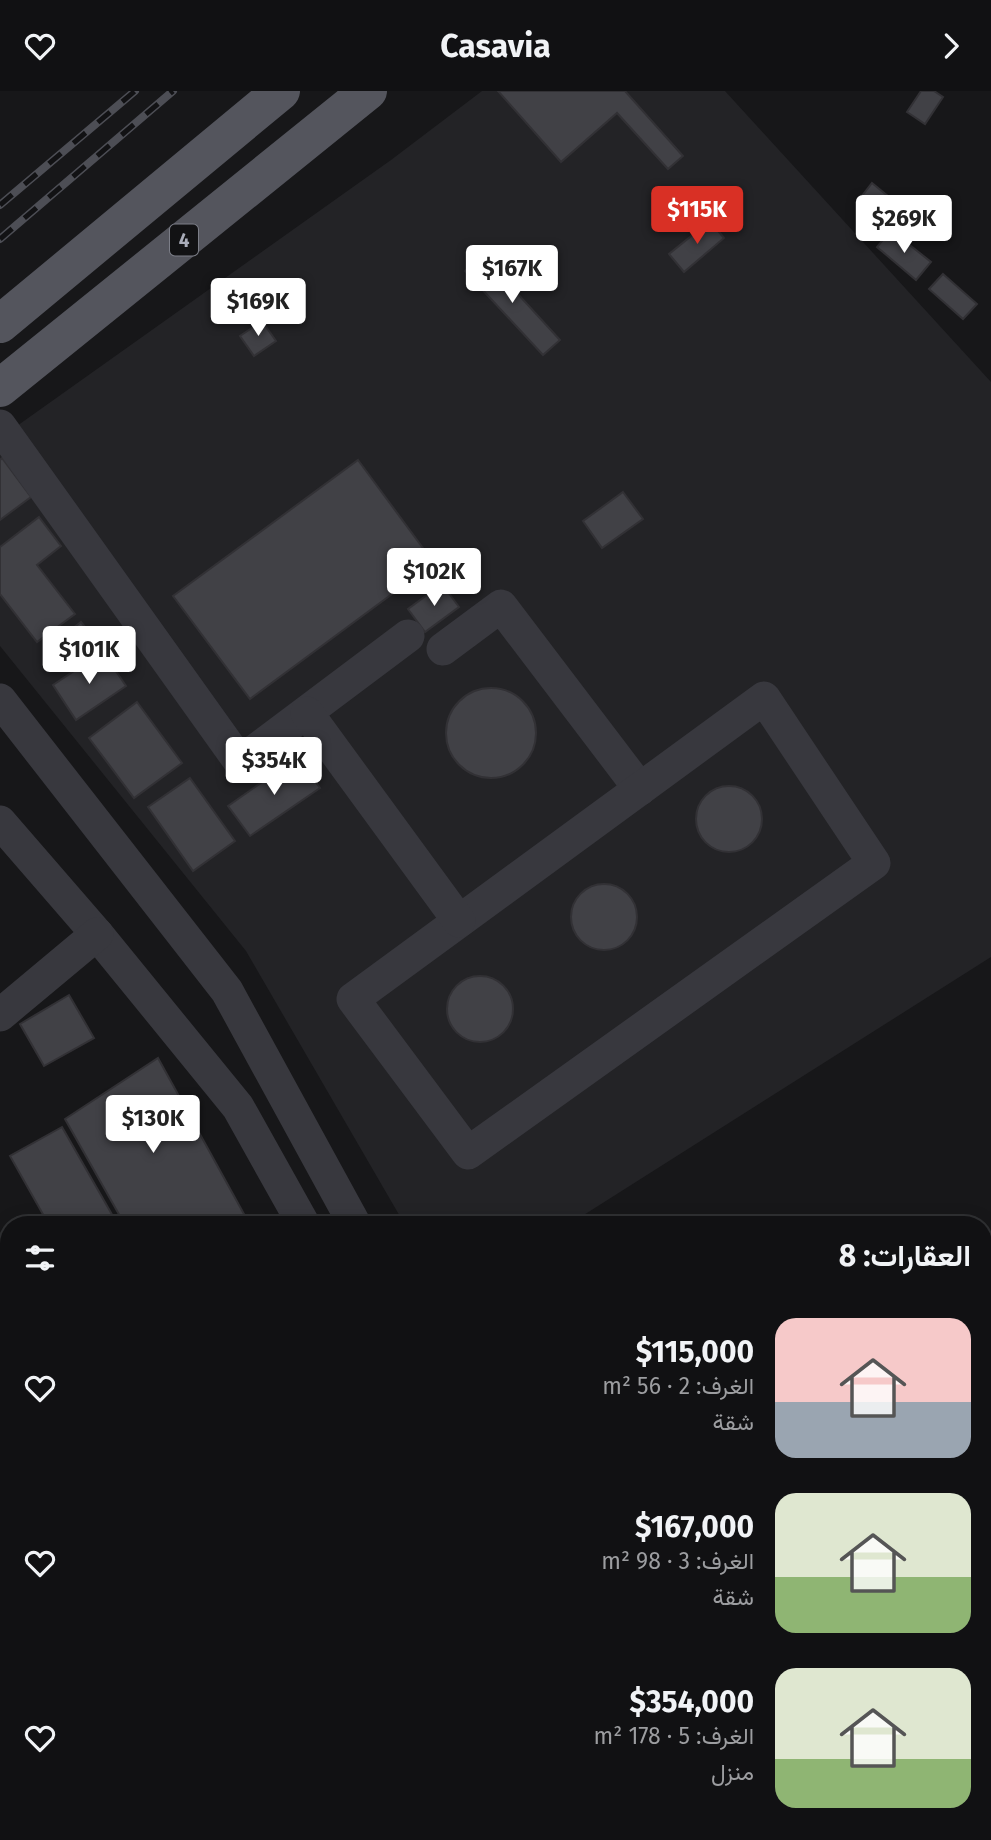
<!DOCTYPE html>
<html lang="ar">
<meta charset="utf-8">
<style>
body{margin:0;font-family:"Fira Sans",Vazirmatn,sans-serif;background:#1e1f21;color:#f1f3f6;direction:rtl;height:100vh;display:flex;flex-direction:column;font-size:26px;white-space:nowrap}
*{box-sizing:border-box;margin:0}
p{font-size:23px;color:#9c9da0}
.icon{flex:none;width:38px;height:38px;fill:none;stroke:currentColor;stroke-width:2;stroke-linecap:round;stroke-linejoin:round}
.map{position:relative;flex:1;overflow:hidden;direction:ltr}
.details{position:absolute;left:0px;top:1125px;width:992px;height:625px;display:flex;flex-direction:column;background:#111113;border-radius:28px 28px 0 0;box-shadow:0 4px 18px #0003,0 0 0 2px #303133;direction:rtl}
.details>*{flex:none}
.price{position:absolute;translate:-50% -60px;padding:0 16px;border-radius:7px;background:#fff;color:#222;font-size:23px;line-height:46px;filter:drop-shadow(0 2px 4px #0008)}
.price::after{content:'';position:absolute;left:50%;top:42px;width:21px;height:16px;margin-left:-10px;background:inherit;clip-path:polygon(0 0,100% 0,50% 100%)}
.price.current{background:#d93025;color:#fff}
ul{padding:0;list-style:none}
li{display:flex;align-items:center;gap:21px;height:175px;padding:0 21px}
li span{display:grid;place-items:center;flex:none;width:196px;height:140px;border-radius:21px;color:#555}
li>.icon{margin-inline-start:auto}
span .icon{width:84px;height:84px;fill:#fffc;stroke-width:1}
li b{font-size:30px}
h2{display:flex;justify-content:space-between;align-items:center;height:84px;padding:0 21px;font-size:30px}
header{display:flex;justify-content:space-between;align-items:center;height:91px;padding:0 21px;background:#111113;font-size:32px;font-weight:700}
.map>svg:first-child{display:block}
</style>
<header><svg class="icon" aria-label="forward" viewBox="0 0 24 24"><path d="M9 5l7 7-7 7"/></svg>Casavia<svg class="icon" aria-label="heart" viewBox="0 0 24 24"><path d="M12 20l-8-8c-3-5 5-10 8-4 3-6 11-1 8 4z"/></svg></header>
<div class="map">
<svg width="991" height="1749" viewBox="0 0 991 1749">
<rect width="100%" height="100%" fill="#171719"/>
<!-- built -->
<polygon fill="#232326" points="482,0 725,0 991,291 991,866 568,1134 405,1134 246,860 0,555 0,347 391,69"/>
<!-- building -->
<g fill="#414146" stroke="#323135" stroke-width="2">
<polygon points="498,0 625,0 683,65 668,78 617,22 561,71"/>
<polygon points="921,0 934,0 943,6 925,33 907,21"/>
<polygon points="872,92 900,115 886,132 858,110"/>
<polygon points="710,130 724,147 684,181 669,163"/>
<polygon points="891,139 931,171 916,189 877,156"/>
<polygon points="482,164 560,249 543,264 465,180"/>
<polygon points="943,183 977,213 963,228 929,198"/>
<polygon points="262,230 276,250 254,265 240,245"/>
<polygon points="2,367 31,406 0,429 0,369"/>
<polygon points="358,369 434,472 250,608 173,505"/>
<polygon points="623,401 643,428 602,457 583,430"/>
<polygon points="39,426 61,455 37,474 75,523 37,551 0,503 0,456"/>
<polygon points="442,493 459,516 425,541 408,518"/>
<polygon points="81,531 98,552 66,577 49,556"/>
<polygon points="103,561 126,595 76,629 53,594"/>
<circle cx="491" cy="642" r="45"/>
<polygon points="137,611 182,672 134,707 89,647"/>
<polygon points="298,666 320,697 250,745 228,715"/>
<polygon points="190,687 235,750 193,780 148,716"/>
<circle cx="729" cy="728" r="33"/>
<circle cx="604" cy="826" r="33"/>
<circle cx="480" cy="918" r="33"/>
<polygon points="69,904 94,947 44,975 20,933"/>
<polygon points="158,967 250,1134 125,1134 65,1028"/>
<polygon points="62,1036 118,1134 49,1134 10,1065"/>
<polygon points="9,1524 9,1574 0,1558 0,1529"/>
<polygon points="104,1741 123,1741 110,1749"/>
</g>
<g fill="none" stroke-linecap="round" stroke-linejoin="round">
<!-- street -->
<g stroke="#38383e" stroke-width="33">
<polyline points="0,335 240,671 408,545"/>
<polyline points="443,558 501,515 640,698"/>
<polygon points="764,607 874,772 468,1062 353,908"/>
<polyline points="0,609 227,900 355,1134"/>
<polyline points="307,622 459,830"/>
<polyline points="0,731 97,843 238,1016 304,1134"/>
<polyline points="0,924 97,843"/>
<polyline points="0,1238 9,1254"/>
<polyline points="0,1430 9,1425"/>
<polyline points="276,1741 280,1749"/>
<polyline points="641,1741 643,1749"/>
<polyline points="762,1741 775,1749"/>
<polyline points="531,1749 547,1741"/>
</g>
<!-- primary -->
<g stroke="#54555d" stroke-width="38">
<polyline points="0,233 281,0"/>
<polyline points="0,297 368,0"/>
</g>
<defs>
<g id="rail">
<polyline points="0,114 135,0"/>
<polyline points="0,148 173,0"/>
</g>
</defs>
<!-- rail casing -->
<use href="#rail" stroke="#4d4e55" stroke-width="8"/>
<!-- rail -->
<use href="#rail" stroke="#121214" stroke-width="5" stroke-dasharray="16" stroke-linecap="butt"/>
</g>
<g text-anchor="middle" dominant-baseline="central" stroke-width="7" stroke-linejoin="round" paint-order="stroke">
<!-- shield labels -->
<rect fill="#121214" stroke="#7c7e88" stroke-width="2" x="170" y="133.5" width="28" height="31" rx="5"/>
<g font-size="19" font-weight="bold" fill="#a9acb9">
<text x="184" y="149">4</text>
</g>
</g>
</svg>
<b class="price current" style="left:697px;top:155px">$115K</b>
<b class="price" style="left:904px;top:164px">$269K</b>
<b class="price" style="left:512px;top:214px">$167K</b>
<b class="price" style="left:258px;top:247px">$169K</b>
<b class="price" style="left:434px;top:517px">$102K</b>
<b class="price" style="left:89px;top:595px">$101K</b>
<b class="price" style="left:274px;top:706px">$354K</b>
<b class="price" style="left:153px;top:1064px">$130K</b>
<section class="details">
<h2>العقارات: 8<svg class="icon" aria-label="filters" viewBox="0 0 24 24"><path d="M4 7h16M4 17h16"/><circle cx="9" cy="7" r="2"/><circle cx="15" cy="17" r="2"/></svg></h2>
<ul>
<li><span style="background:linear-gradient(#f6c9c9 60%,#9aa5b1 0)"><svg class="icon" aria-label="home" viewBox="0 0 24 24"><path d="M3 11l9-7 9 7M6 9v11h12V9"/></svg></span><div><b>$115,000</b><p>الغرف: 2 · 56 m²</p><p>شقة</p></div><svg class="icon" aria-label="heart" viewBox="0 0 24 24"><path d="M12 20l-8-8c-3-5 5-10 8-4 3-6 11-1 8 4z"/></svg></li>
<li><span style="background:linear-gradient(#dfe7d0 60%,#8fb573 0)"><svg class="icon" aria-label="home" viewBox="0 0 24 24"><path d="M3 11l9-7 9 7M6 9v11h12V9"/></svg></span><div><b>$167,000</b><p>الغرف: 3 · 98 m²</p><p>شقة</p></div><svg class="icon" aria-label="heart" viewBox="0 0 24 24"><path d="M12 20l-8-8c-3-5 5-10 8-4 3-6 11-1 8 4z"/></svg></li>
<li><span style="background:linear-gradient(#dfe7d0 65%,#8fb573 0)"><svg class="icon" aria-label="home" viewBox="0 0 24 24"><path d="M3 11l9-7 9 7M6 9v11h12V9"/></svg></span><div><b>$354,000</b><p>الغرف: 5 · 178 m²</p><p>منزل</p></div><svg class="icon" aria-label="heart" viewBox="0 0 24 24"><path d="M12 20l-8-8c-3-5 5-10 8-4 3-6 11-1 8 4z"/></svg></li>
</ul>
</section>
</div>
